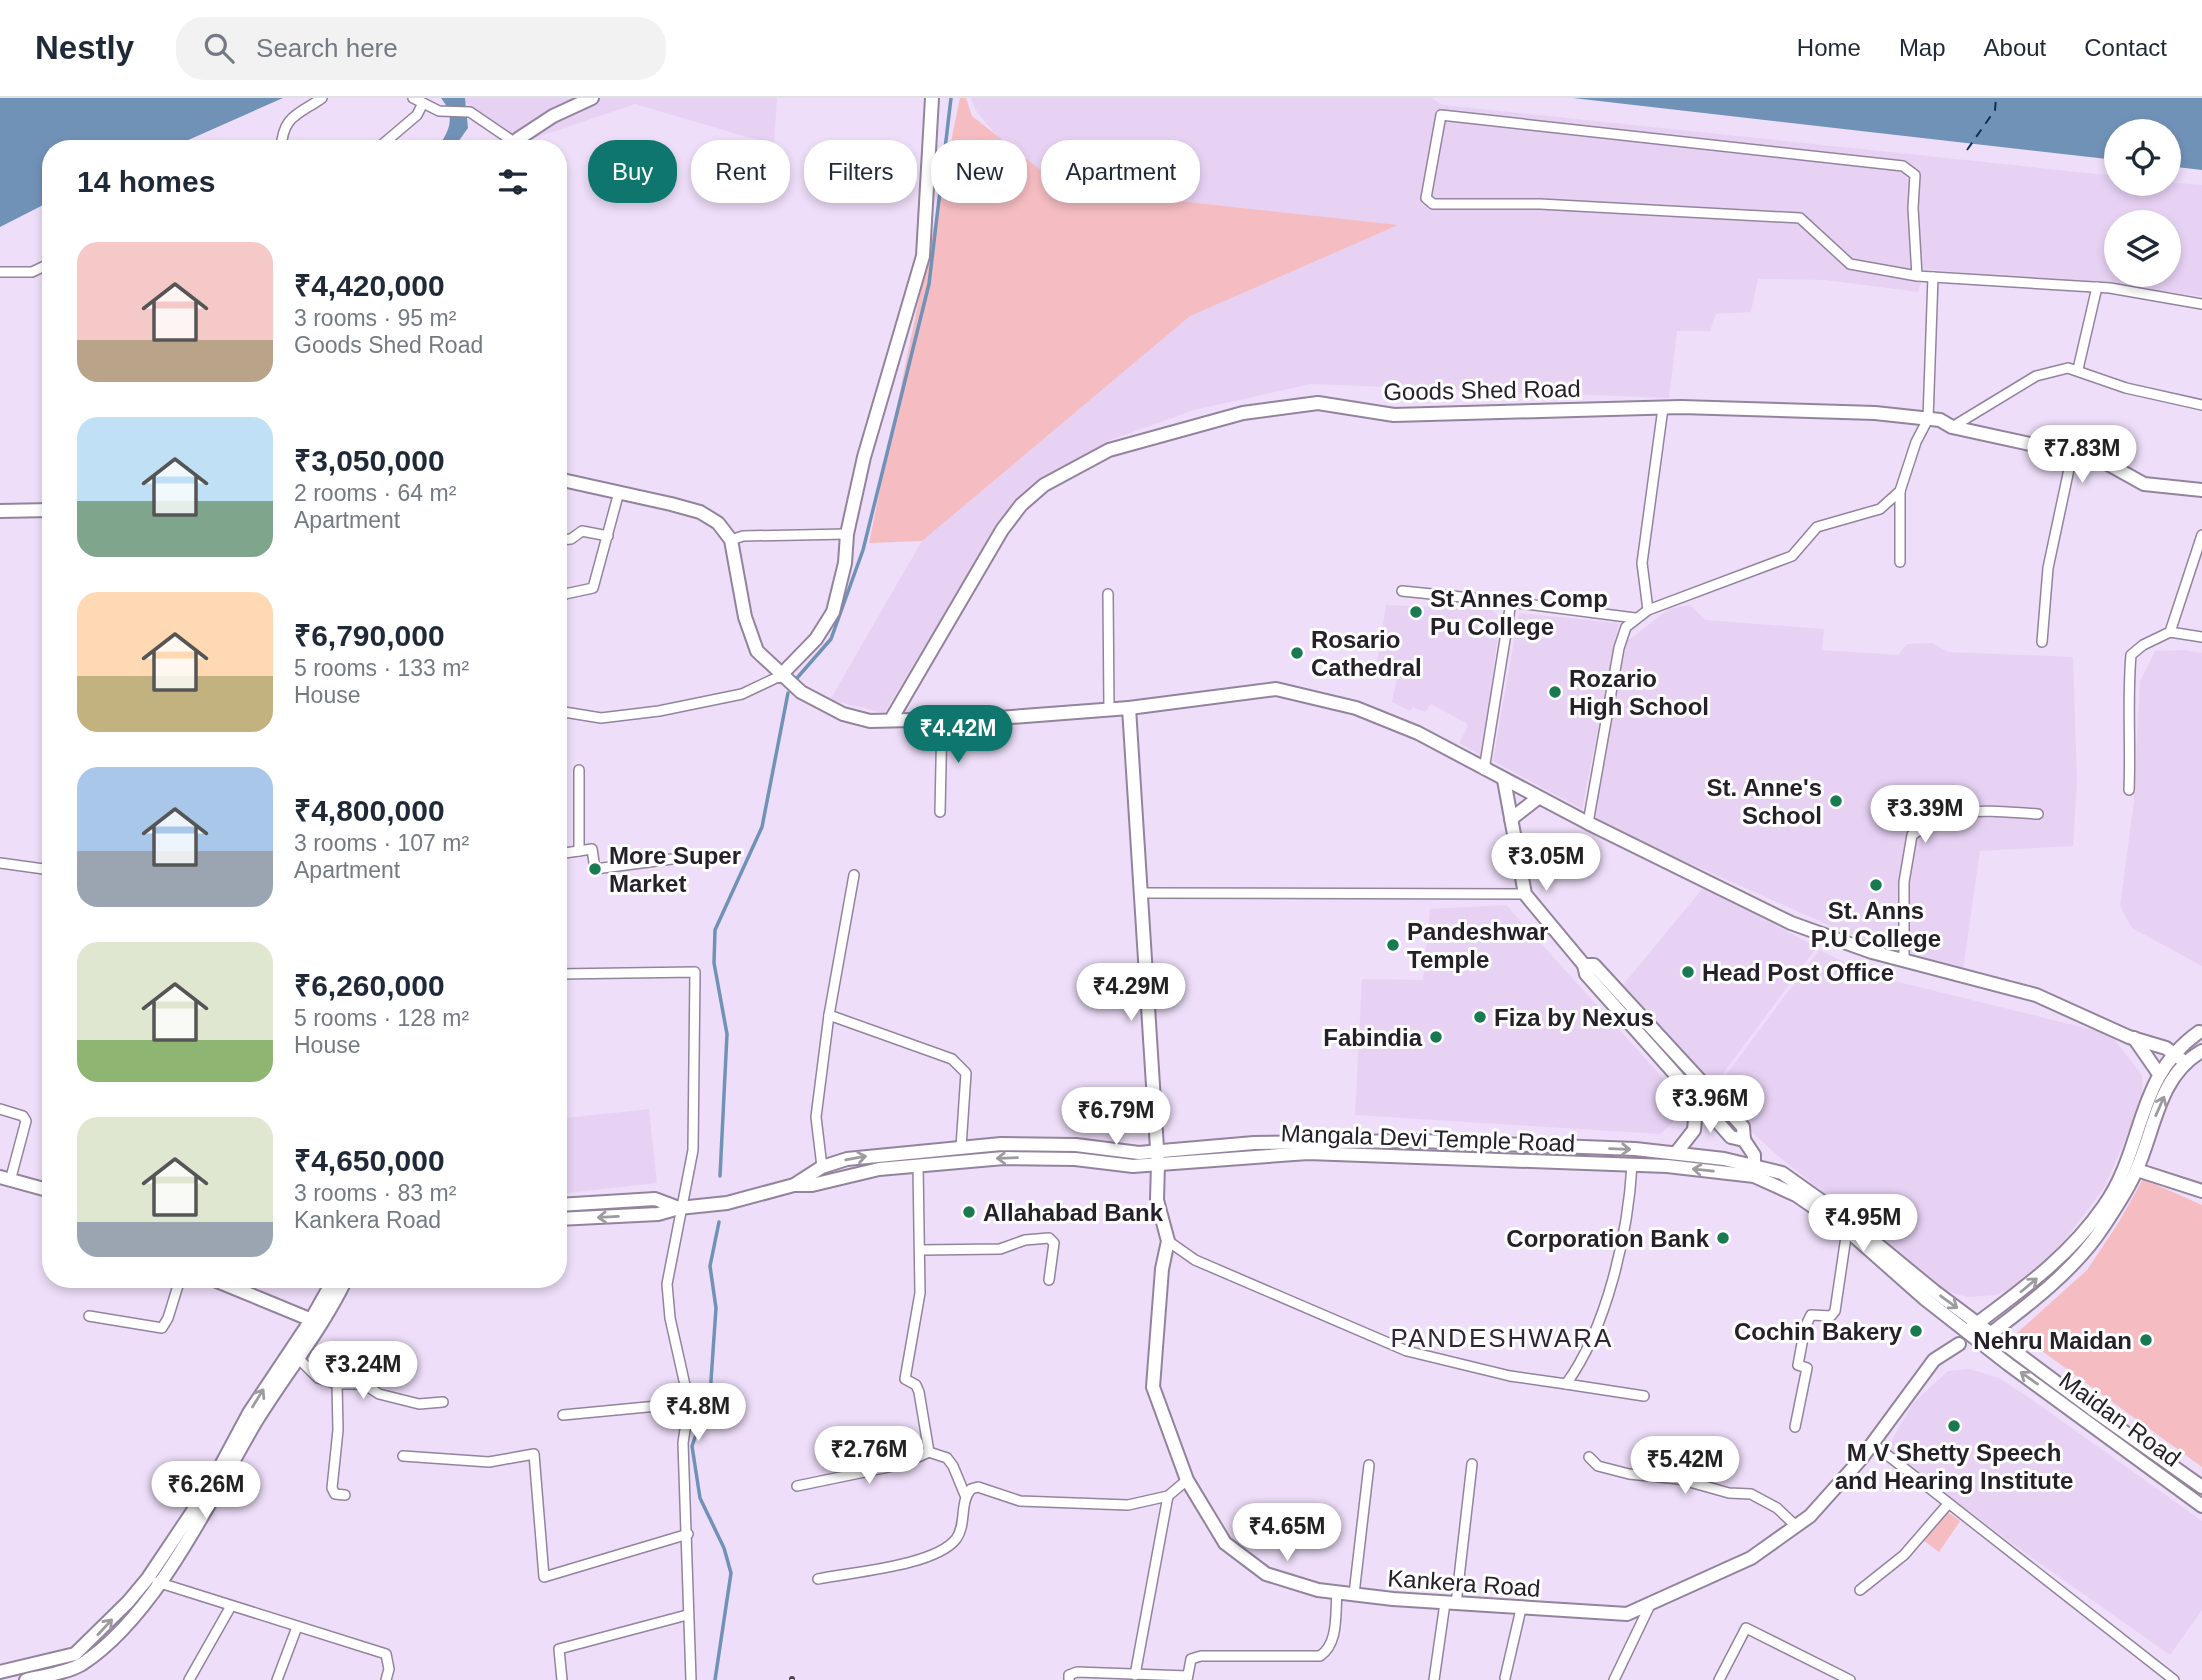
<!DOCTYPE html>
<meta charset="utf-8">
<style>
body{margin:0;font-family:Arial,sans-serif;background:#f2f2f3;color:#1f2937;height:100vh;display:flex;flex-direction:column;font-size:26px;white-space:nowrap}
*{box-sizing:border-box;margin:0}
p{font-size:23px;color:#747a83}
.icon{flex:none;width:38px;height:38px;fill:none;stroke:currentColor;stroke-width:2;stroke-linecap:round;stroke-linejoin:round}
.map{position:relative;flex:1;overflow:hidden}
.side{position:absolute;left:42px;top:42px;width:525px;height:1148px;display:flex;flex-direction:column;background:#fff;border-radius:28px;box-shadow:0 4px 10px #0003}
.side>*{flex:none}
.hud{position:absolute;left:588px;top:42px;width:665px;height:63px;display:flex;gap:14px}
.controls{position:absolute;left:2104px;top:21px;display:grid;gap:14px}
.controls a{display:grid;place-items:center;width:77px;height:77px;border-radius:50%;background:#fff;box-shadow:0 4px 10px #0003;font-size:35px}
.price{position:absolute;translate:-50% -60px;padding:0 16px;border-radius:24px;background:#fff;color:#222;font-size:23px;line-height:46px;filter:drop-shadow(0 2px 4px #0008)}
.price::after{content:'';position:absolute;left:50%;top:42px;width:21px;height:16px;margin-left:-10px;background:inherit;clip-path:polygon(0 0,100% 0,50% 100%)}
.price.on{background:#0f766e;color:#fff}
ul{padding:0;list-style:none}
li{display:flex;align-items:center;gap:21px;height:175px;padding:0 35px}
li span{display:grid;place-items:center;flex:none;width:196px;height:140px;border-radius:21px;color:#555}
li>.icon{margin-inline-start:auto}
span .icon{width:84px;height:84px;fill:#fffc;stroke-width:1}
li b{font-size:30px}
h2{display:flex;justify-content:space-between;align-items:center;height:84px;padding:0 35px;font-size:30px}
.tag{padding:0 24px;border-radius:28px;background:#fff;box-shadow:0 4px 10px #0003;font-size:24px;line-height:63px}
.tag.on{background:#0f766e;color:#fff}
header{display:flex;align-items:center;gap:42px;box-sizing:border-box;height:98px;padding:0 35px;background:#fff;border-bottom:2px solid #e0e1e3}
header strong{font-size:33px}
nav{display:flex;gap:38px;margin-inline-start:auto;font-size:24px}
.search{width:490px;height:63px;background:#f2f2f3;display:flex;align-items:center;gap:18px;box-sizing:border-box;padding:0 24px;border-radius:28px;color:#747a83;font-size:26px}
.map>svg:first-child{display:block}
</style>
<header>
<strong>Nestly</strong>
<div class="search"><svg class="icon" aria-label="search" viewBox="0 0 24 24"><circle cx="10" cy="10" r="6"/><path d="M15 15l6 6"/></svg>Search here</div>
<nav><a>Home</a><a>Map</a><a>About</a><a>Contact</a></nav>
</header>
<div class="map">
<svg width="2202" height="1582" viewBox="0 0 2202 1582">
<rect width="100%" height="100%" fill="#eedef9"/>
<!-- built -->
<g fill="#e7d2f4" fill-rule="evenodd">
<polygon points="465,0 777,0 774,47 635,6 517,46 464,3"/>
<path d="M971,0H1432L1443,7L2116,78V86L2168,84L2202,87V198L1925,171L1918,194L1826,182L1758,181L1751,214L1716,216L1710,233H1677L1669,300L1311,286L1194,312L1110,342L1030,390L1005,417L884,615L830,602L949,396L1059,93L1017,64L975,11ZM2116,124H2168V177H2116Z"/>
<polygon points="1386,507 1492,512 1498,518 1499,530 1482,658 1459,645 1468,628 1466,625 1431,606 1425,614 1413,609 1410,613 1392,604 1398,575 1370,570 1371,564 1377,564"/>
<polygon points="1690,507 1705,522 1824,531 1822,552 1898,557 1907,546 1932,545 1948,554 2073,559 2077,683 2073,748 1980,753 1963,872 1876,848 1592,722 1626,544 1669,511"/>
<polygon points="1519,515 1619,525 1582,711 1493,663"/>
<polygon points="2184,552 2202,555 2202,868 2132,830 2120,808 2134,703 2140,583 2155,553"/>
<polygon points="1703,790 1817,849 1710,993 1623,887"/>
<polygon points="1506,807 1662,979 1678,1020 1660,1036 1355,1017 1362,881 1423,882 1430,811"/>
<polygon points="1819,852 1874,878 2110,936 2142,977 2142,1003 2104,1090 2058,1151 2026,1184 1996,1197 1967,1199 1941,1191 1776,1056 1711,997"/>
<polygon points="649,1011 657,1085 558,1096 558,1021"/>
<polygon points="1970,1271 1999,1280 2028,1299 2202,1423 2202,1512 2170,1557 2014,1447 1887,1351 1913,1305 1948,1273"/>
</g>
<!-- green -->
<g fill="#f5bdc2">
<polygon points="960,0 966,0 972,18 1042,73 1132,98 1398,127 1190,218 922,443 869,445"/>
<polygon points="2143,1081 2202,1107 2202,1369 2017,1235 2087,1172 2119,1124"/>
<polygon points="1945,1412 1960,1423 1939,1454 1923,1442"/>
</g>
<!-- water -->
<g fill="#7192b7">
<polygon points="0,0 283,0 168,51 51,51 51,103 0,129"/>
<path d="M441,0H465L468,30L453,51H437C450,32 456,19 441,0Z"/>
<polygon points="1573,0 2202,0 2202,72 2168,68 2168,33 2116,33 2116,62"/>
</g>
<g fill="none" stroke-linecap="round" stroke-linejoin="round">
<!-- stream -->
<g stroke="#7192b7" stroke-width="3.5">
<polyline points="797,580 831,541 863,452 929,186 951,0"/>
<polyline points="720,1078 727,936 714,865 715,832 762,729 788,595"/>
<polyline points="715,1582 731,1475 724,1450 700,1400 692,1348 710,1297 716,1210 710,1168 719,1124"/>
</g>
<!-- ferry -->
<polyline stroke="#0c3155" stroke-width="2" stroke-dasharray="9 7" stroke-linecap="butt" points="1967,52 1995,12 1996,0"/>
<defs>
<g id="street">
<polyline points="413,0 439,13 470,14 517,46"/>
<path d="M281,51C283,17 298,17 322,0"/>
<polyline points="377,51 417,17 423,5"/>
<polyline points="0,174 32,174 51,165"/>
<polyline points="1917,178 1913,110 1915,77 1903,68 1441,17 1426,100 1433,106 1540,106 1800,120 1850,166 1917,178 2110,190 2202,206"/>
<polyline points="2078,271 2097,189"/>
<polyline points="1952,329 2036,278 2068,270 2126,290 2202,307"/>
<polyline points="1900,393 1900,464"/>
<polyline points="558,442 571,441 582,433 608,438"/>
<polyline points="731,442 743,438 847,436"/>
<polyline points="1402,493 1511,504 1484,672"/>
<polyline points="1108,496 1109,611"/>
<polyline points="558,503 565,496 593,490 619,394"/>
<polyline points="1511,504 1635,520"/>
<polyline points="1648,512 1642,465 1663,310"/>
<polyline points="2170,534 2202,539"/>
<polyline points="2042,544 2048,470 2072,357"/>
<polyline points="558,613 601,620 659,613 742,596 780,578"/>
<path d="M2129,692C2131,647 2127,602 2131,557L2143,547L2170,534L2202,437"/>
<polyline points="940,714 942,619"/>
<polyline points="1588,725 1619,550 1626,529 1648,512 1792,458 1817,429 1880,411 1900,393 1916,344 1928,321 1933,179"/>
<polyline points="579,753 579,672"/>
<polyline points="558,756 592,751 595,771 672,761"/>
<polyline points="0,765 51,772"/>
<polyline points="1140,795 1525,796"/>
<path d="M1904,862V784L1912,737C1956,706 1987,713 2038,716"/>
<polyline points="558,876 695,874 693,1052 667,1186 670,1220 689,1305 683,1345 691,1582"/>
<polyline points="829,917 952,961 966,975 961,1049"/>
<polyline points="0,1011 23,1018 26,1023 10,1083"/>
<polyline points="918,1068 920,1195 905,1281 916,1287 919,1294 929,1354 947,1360 953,1368 965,1397"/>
<polyline points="822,1069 816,1019 829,917 854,777"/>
<path d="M1168,1143L1195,1162L1407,1253L1510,1278L1566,1286C1607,1230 1628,1136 1632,1067"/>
<polyline points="921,1152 1000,1151 1025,1142 1049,1140 1054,1145 1049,1182"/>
<polyline points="89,1218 162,1230 168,1220 180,1181"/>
<polyline points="299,1261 318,1280 337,1286 364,1286 379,1296 419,1306 443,1304"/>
<polyline points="337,1286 338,1332 332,1390 335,1396 345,1397"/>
<polyline points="1566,1286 1644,1298"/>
<polyline points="563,1317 689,1305"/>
<polyline points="1795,1329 1807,1270 1798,1267 1805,1229 1811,1217 1831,1218 1835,1213 1847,1132"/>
<polyline points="1872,1345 2174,1582"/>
<polyline points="403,1358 489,1364 534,1356 544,1479 688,1436"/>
<polyline points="1589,1359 1598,1368 1629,1376 1679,1381 1729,1395 1751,1396 1777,1410 1796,1428"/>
<polyline points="797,1388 903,1366 929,1354"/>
<path d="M818,1481C851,1474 935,1468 956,1441C967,1426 959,1405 971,1391L978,1389L1020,1403L1128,1407L1168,1398L1187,1382"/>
<polyline points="157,1484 386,1556 389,1571 386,1582"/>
<polyline points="1860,1492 1904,1457 1948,1406"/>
<polyline points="1354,1496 1369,1367"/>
<polyline points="1456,1506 1472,1366"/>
<polyline points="1135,1577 1168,1398"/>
<polyline points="1505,1580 1521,1511"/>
<polyline points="189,1582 231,1508"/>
<polyline points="277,1582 297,1529"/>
<polyline points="562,1582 559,1551 687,1517"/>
<polyline points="1069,1582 1069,1577 1077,1574 1187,1578"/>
<path d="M1187,1582L1191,1561L1201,1558H1320C1339,1545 1335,1516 1337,1495"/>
<polyline points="1434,1582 1445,1505"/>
<polyline points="1614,1582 1651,1505"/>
<polyline points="1719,1582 1746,1530 1850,1582"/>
</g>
<g id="secondary">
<polyline points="515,51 518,41 553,18 592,0"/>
<polyline points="558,381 671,406 700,414 718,425 731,442 745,519 757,553 801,594 843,616 870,623 998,620 1129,610 1276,591 1356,610 1418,635 1588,725 1791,825 1872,854 2036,897 2129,939 2166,950 2186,965"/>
<polyline points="0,413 51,412"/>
<polyline points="780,578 816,541 833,514 845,465 847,436 864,359 923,158 932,0"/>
<polyline points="1129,610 1158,1066 1157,1102 1168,1143 1162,1171 1153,1289 1187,1382 1225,1445 1266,1476 1318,1492 1393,1501 1627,1516 1751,1460 1810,1418 1861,1361 1934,1262 1959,1246"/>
<polyline points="892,620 1002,432 1021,407 1044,387 1109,352 1243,315 1318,305 1394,317 1681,309 1875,315 1940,322 1952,329 2099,361 2144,386 2202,392"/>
<polyline points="1504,682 1525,796 1584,867"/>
<polyline points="1511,721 1538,700"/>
<polygon points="1584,867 1594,867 1743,1029 1744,1042 1731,1039 1586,876"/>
<polyline points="2134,940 2159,976"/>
<polyline points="1744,1042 1754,1057 1754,1074"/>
<polyline points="1676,1055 1694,1032 1697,1000"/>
<polyline points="2137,1072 2202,1093"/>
<polyline points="0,1079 51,1093"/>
<polyline points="795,1087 812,1087 879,1071 1004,1060 1075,1061 1133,1068 1308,1055 1667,1068 1754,1078 1796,1097 1847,1132 1925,1201 2008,1266 2202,1408"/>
<polyline points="558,1107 655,1101 679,1110"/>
<polyline points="558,1121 658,1116 679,1110 727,1105 794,1087 822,1069 847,1061 1001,1046 1076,1047 1139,1055 1254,1045 1420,1043 1635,1051 1724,1061 1782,1075 1844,1119 1934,1193 2092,1311 2202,1389"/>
<polyline points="212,1181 319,1225"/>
<path d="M1971,1230C2020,1193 2069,1159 2104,1108C2146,1048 2134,980 2199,934"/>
<path d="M1986,1239C2026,1209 2076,1171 2103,1129C2115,1111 2128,1092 2136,1073C2155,1032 2158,978 2202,953"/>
<polyline points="0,1574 75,1556 128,1504 148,1480 211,1386 249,1315 311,1222 334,1181"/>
<path d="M26,1582C43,1578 67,1575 82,1566C156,1518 211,1400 255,1325C285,1276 321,1233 346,1181"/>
</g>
</defs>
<!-- street casing -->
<use href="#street" stroke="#93849d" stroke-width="12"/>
<!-- secondary casing -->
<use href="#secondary" stroke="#93849d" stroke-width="16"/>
<!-- street -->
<use href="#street" stroke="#fff" stroke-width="9"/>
<!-- secondary -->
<use href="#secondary" stroke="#fff" stroke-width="12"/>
<defs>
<polyline id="rail" points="792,1581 792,1582"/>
</defs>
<!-- rail casing -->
<use href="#rail" stroke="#4b4350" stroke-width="6"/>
<!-- rail -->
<use href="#rail" stroke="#fff" stroke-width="3.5" stroke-dasharray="10" stroke-linecap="butt"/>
</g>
<!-- one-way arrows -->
<defs><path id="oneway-shaft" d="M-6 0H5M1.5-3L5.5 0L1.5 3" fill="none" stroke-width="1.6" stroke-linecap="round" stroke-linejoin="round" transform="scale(1.75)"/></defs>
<g stroke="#9d9b9f">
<use href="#oneway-shaft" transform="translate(2160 1008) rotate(-66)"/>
<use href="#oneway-shaft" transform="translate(1620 1051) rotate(2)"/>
<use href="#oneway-shaft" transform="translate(856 1060) rotate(-10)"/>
<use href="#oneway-shaft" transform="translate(1007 1060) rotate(178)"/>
<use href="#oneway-shaft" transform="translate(1703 1072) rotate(-174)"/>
<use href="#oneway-shaft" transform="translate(608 1119) rotate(177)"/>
<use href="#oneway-shaft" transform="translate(2029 1187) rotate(-40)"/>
<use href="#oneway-shaft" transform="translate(1949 1204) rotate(36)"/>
<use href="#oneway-shaft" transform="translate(2029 1280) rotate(-145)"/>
<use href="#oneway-shaft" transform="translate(258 1300) rotate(-58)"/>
<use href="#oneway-shaft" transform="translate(105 1529) rotate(-47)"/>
</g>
<!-- markers -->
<g fill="#197a52" stroke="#fff" stroke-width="2.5">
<circle cx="1416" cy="514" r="7"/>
<circle cx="1297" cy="555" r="7"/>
<circle cx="1555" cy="594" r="7"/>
<circle cx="1836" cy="703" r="7"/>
<circle cx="595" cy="771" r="7"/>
<circle cx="1876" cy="787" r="7"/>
<circle cx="1393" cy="847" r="7"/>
<circle cx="1688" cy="874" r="7"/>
<circle cx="1480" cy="919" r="7"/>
<circle cx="1436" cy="939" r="7"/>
<circle cx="969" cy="1114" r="7"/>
<circle cx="1723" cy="1140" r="7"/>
<circle cx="1916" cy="1233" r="7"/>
<circle cx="2146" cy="1242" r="7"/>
<circle cx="1954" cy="1328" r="7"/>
</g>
<g text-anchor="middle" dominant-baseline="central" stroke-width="6" stroke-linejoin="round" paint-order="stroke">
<!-- street labels -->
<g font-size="24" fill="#26202a" stroke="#fff">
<text transform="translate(1482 292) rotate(-1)">Goods Shed Road</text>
<text transform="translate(1428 1040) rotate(2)">Mangala Devi Temple Road</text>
<text transform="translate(2120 1321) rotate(36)">Maidan Road</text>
<text transform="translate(1464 1485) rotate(4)">Kankera Road</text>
</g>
<!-- poi labels -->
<g font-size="24" font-weight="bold" fill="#26202a" stroke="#fff" text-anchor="start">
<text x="1430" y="500">St Annes Comp<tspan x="1430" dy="28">Pu College</tspan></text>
<text x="1311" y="541">Rosario<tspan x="1311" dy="28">Cathedral</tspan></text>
<text x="1569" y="580">Rozario<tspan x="1569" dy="28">High School</tspan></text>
<text x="1822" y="689" text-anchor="end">St. Anne's<tspan x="1822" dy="28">School</tspan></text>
<text x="609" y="757">More Super<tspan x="609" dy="28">Market</tspan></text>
<text x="1876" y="812" text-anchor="middle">St. Anns<tspan x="1876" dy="28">P.U College</tspan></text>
<text x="1407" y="833">Pandeshwar<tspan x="1407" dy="28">Temple</tspan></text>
<text x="1702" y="874">Head Post Office</text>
<text x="1494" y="919">Fiza by Nexus</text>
<text x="1422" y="939" text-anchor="end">Fabindia</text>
<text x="983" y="1114">Allahabad Bank</text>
<text x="1709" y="1140" text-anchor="end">Corporation Bank</text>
<text x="1902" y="1233" text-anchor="end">Cochin Bakery</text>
<text x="2132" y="1242" text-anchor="end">Nehru Maidan</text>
<text x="1954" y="1354" text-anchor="middle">M V Shetty Speech<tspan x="1954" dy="28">and Hearing Institute</tspan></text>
</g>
<!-- neighbourhood labels -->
<g font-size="26" letter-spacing="2" fill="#322539" stroke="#fff">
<text x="1502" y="1240">PANDESHWARA</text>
</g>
</g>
</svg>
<div class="controls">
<a><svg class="icon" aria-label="locate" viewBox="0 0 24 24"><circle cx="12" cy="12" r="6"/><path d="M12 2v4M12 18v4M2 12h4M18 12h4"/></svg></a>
<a><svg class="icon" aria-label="layers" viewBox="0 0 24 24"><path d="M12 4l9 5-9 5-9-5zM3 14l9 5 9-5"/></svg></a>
</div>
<b class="price" style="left:2082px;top:387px">₹7.83M</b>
<b class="price on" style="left:958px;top:667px">₹4.42M</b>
<b class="price" style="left:1925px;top:747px">₹3.39M</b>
<b class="price" style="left:1546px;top:795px">₹3.05M</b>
<b class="price" style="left:1131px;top:925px">₹4.29M</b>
<b class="price" style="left:1710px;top:1037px">₹3.96M</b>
<b class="price" style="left:1116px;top:1049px">₹6.79M</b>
<b class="price" style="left:1863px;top:1156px">₹4.95M</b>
<b class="price" style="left:363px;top:1303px">₹3.24M</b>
<b class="price" style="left:698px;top:1345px">₹4.8M</b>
<b class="price" style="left:869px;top:1388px">₹2.76M</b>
<b class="price" style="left:1685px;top:1398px">₹5.42M</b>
<b class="price" style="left:206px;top:1423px">₹6.26M</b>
<b class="price" style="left:1287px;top:1465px">₹4.65M</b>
<div class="hud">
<a class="tag on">Buy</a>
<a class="tag">Rent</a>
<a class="tag">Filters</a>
<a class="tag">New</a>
<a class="tag">Apartment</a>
</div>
<section class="side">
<h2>14 homes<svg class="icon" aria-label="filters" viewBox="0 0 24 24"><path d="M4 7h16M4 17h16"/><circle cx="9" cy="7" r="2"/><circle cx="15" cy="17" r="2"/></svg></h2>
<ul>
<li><span style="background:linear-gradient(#f6c9c9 70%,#b9a48a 0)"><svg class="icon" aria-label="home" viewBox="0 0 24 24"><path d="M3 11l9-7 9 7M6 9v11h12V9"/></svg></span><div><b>₹4,420,000</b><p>3 rooms · 95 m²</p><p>Goods Shed Road</p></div></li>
<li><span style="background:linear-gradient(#bfe0f5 60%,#7fa58c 0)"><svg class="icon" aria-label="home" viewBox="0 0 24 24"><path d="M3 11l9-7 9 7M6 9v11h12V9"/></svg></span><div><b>₹3,050,000</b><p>2 rooms · 64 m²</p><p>Apartment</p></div></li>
<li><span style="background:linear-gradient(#ffd9b3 60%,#c2b280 0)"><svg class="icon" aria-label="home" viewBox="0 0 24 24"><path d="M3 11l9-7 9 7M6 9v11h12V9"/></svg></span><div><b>₹6,790,000</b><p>5 rooms · 133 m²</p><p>House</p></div></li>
<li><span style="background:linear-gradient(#a9c7e8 60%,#9aa5b1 0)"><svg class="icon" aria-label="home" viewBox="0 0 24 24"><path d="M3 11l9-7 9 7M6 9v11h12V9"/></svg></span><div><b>₹4,800,000</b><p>3 rooms · 107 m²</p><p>Apartment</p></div></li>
<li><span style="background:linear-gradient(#dfe7d0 70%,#8fb573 0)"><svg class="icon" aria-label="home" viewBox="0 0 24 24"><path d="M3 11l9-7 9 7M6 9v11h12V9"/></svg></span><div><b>₹6,260,000</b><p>5 rooms · 128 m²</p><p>House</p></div></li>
<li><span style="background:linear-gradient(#dfe7d0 75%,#9aa5b1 0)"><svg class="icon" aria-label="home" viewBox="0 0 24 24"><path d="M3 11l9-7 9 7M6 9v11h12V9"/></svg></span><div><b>₹4,650,000</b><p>3 rooms · 83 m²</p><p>Kankera Road</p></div></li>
</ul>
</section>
</div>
